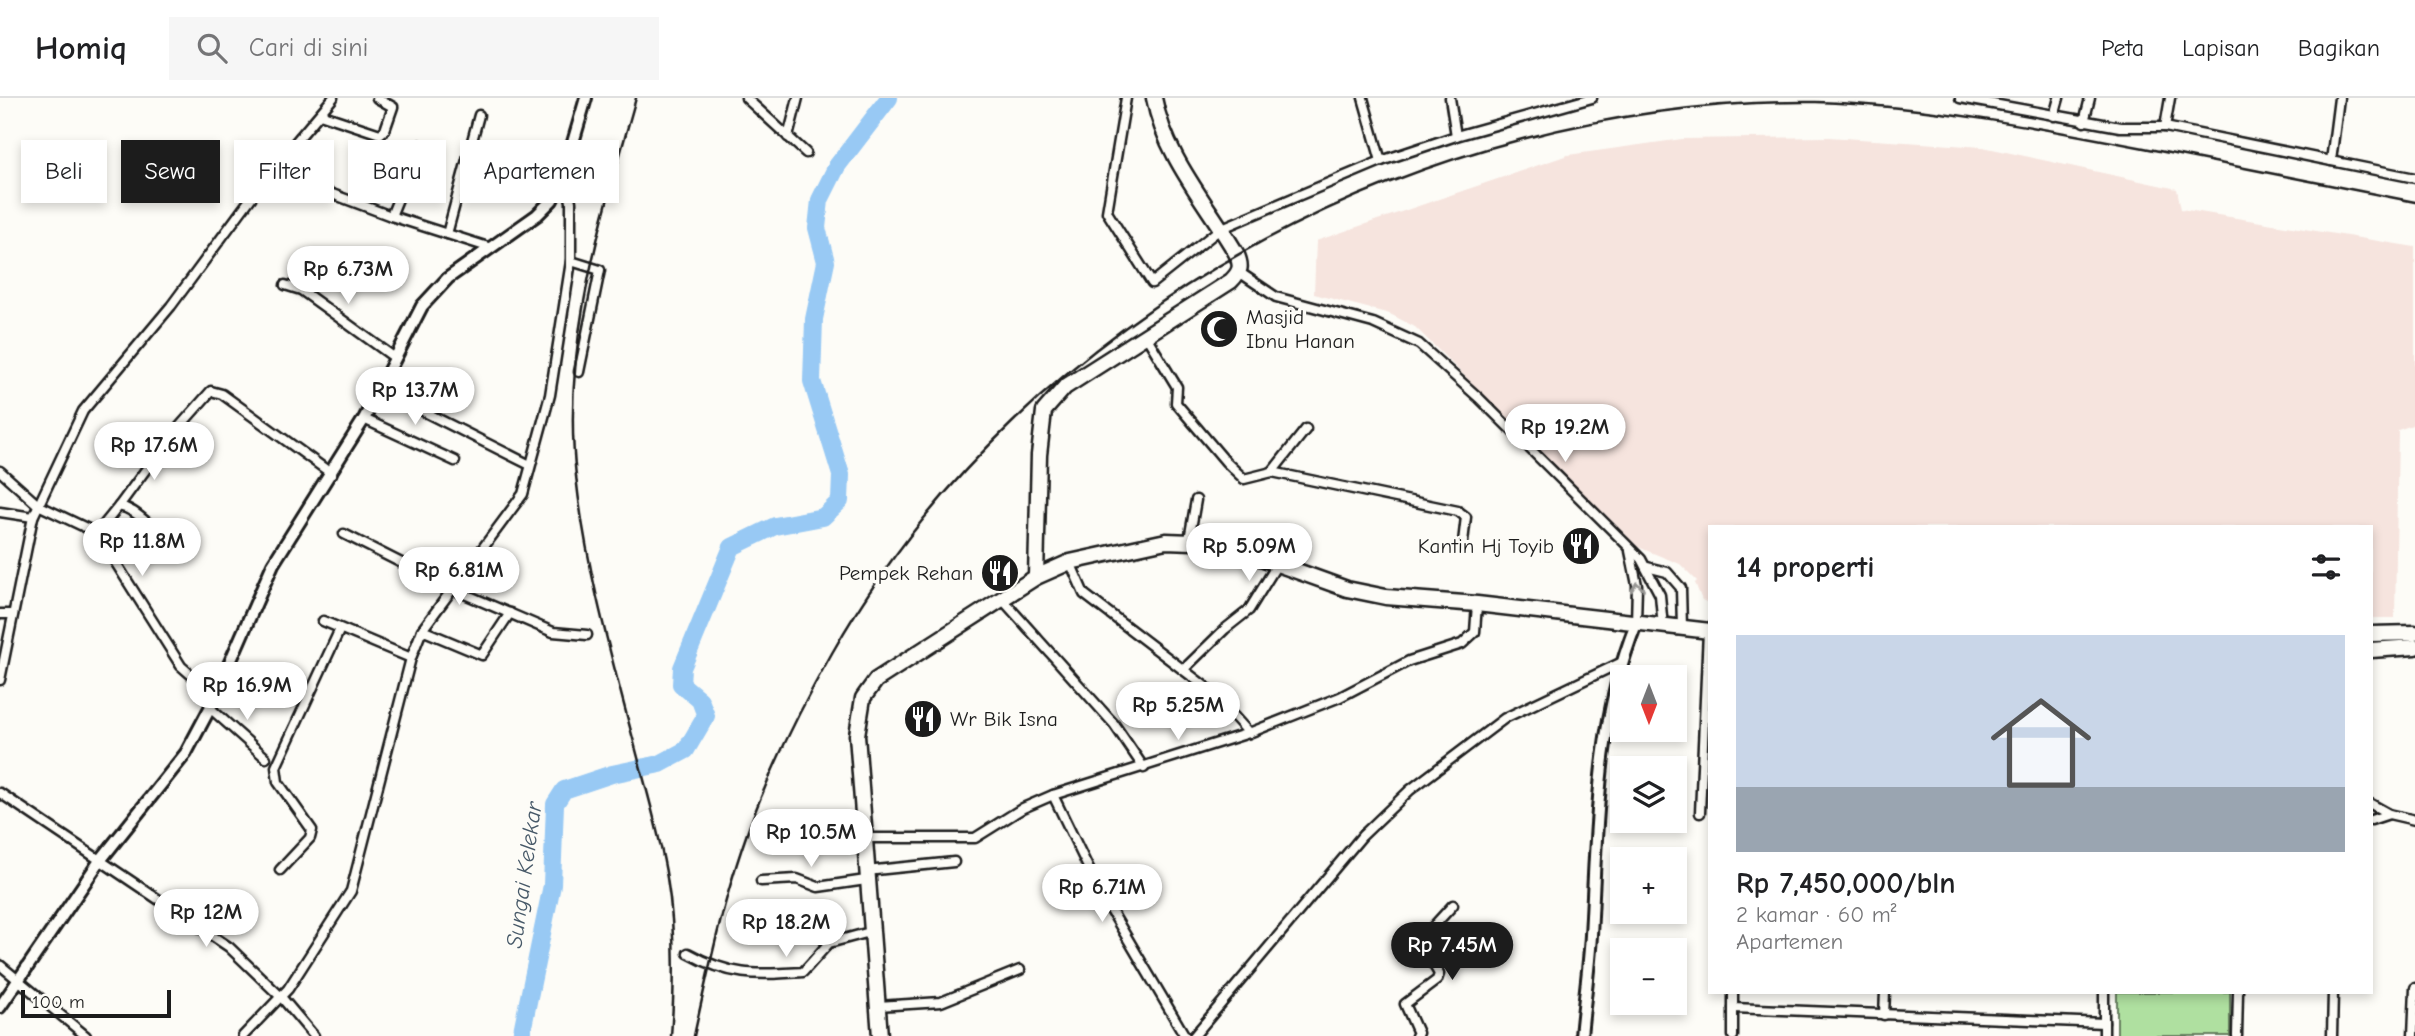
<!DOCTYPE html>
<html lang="id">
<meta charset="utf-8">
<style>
body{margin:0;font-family:"Comic Neue",sans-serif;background:#f6f6f6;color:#202124;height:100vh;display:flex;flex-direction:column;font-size:26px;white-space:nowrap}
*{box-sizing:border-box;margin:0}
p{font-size:23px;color:#757577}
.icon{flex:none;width:38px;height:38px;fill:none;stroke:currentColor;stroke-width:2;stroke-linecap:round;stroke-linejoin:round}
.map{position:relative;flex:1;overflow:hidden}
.panel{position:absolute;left:1708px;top:427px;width:665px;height:469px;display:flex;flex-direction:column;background:#fff;border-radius:0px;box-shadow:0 4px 10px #0003}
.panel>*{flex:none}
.banner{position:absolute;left:21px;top:42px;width:665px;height:63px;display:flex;gap:14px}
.needle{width:46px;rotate:180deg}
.tools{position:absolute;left:1610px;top:567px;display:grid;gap:14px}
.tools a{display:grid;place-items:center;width:77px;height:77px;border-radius:0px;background:#fff;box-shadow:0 4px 10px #0003;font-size:35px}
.scale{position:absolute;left:21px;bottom:18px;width:150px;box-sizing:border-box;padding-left:7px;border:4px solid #1c1c1c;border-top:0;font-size:19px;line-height:24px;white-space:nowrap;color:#1c1c1c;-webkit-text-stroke:5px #fdfcf7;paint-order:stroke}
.price{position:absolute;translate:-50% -60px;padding:0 16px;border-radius:24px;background:#fff;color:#222;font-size:23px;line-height:46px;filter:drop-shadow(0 2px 4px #0008)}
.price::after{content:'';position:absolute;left:50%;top:42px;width:21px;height:16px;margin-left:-10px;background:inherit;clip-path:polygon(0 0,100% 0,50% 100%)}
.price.selected{background:#1c1c1c;color:#fff}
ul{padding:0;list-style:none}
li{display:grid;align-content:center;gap:14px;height:371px;padding:0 28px}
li+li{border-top:2px solid #e0e0e0}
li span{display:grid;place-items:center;height:217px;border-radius:0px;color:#555}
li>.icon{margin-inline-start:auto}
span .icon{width:126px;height:126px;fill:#fffc;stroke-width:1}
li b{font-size:30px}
h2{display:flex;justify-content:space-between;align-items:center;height:84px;padding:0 28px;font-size:30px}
.pill{padding:0 24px;border-radius:0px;background:#fff;box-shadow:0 4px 10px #0003;font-size:24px;line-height:63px}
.pill.selected{background:#1c1c1c;color:#fff}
header{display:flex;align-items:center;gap:42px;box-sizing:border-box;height:98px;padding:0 35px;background:#fff;border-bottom:2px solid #e0e0e0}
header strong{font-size:33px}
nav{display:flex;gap:38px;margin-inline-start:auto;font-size:24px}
.search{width:490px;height:63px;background:#f6f6f6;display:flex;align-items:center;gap:18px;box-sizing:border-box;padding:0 24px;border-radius:0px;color:#757577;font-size:26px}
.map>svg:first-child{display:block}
</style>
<header>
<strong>Homiq</strong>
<div class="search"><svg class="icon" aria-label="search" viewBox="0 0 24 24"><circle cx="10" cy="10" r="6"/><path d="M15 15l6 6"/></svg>Cari di sini</div>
<nav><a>Peta</a><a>Lapisan</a><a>Bagikan</a></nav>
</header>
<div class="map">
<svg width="2415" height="938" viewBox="0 0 2415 938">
<rect width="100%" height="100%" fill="#fdfcf7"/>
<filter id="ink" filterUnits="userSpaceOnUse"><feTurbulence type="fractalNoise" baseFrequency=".0143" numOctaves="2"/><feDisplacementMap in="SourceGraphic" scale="14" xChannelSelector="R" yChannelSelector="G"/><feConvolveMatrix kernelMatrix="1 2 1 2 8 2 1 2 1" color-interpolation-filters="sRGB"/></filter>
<g filter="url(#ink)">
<!-- built -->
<polygon fill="#f6e4de" points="1828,39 1983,49 2177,91 2181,111 2415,149 2415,326 2398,332 2395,520 2371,520 2371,429 1710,429 1710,506 1702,502 1695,485 1697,483 1680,466 1638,449 1415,229 1390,216 1314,196 1316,143 1568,57 1682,41"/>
<!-- green -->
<rect fill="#afe0a0" stroke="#667e5e" stroke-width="2" x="2117" y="894" width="113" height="44"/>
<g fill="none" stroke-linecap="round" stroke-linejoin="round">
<!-- river -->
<polyline stroke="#98c9f4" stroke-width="18" points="521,938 552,787 555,706 564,692 612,676 660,666 686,652 706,618 700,602 681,586 682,570 732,449 775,428 823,419 840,403 841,377 812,283 814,221 826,164 817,130 820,102 837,68 889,0"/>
<defs>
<g id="minor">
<polyline points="746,0 806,55"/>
<polyline points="1126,0 1107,114 1152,185 1220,131 1300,97 1381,63 1456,38 1592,0"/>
<polyline points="1363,0 1381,63"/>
<polyline points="1450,0 1456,38"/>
<polyline points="1960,0 2120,29 2165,29 2415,80"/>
<polyline points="320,16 380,36 385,32 393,9 377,0"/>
<polyline points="2054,18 2059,0"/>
<polyline points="2084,24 2090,0"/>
<polyline points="2165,29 2170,0"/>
<polyline points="788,39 798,0"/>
<polyline points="2331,63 2339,0"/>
<polyline points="271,73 391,118 488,149"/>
<polyline points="391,118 420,47"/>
<polyline points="447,136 479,17"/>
<polyline points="571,163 600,172 579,274"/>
<polyline points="1239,174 1276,199 1373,225 1419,246 1479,300 1641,461 1660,497 1663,529"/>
<polyline points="285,187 301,192 395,260"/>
<polyline points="1146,238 1177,289 1176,305 1226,364 1244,381 1272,374 1458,413 1466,419 1463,444"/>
<polyline points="379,291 530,367"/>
<polyline points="364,321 455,363"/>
<polyline points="0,373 38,407 97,435 181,568 215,598"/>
<polyline points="1272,374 1306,331"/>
<polyline points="119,408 166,344 211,293 222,296 332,376"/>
<polyline points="0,414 33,419"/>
<path d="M97,435L119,408C140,412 149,432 170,439"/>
<polyline points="344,436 453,491 553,534 587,537"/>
<polyline points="1189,442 1196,402"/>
<polyline points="1630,453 1637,487 1636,526"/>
<polyline points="1070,464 1084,496 1211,593 1249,635"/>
<polyline points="1647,469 1667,474 1681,490 1682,530"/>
<polyline points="1002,501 1114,626 1144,670"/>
<polyline points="0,516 13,516"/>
<polyline points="323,523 411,560"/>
<polyline points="422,532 482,557 510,515"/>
<polyline points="1183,572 1225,531 1249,512 1278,465"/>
<polyline points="0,582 33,419 83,313 171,208 271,73 333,0"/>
<polyline points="210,610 266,660"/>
<polyline points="0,695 229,849 282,900 314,938"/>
<polyline points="1053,697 1099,792 1185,938"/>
<polyline points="2371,706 2389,716 2415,722"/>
<polyline points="1700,715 1708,533"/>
<polyline points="2371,722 2389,716"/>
<polyline points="864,740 975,740 1023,710 1053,697 1249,635 1340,599 1409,563 1462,546 1475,534 1477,506"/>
<polyline points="280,772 310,740 312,732 278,684 276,669 340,531"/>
<polyline points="866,773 954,764"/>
<polyline points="761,783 797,781 818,789 866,782"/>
<path d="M688,855C731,879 755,877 803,874L829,845L870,834"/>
<polyline points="0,867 86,938"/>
<polyline points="1733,894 1733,938"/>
<polyline points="2104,894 2104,938"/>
<polyline points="878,908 941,904 1020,872"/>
<polyline points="1733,910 2104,925"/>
<polyline points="1884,917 1885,894"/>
<polyline points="243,938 288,891 351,793 411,560 422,532 523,396 550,297 571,163 571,104 565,72"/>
<polyline points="1194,938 1362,738 1410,692 1505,620 1620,565"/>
<polyline points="1416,938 1418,935 1405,906 1437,882 1439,876 1420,843 1453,807"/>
<polyline points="2237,938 2238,894"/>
<polyline points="2332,938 2333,894"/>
<polyline points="2413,938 2415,890"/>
</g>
<g id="tertiary">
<polyline points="0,909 99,764 186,655 210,610 273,466 364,321 422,208 448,180 537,117 552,102 565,72 586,0"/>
<path d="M1581,938C1584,904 1589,871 1591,837C1597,731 1596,626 1636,526"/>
</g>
<g id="primary">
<polyline points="2371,536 2415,535"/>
<polyline points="2371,552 2415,549"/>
<polyline points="880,938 857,637 863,600 876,582 1036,479 1070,464 1166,443 1219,445 1347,491 1386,499 1477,506 1710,533"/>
</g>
<path id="trunk" d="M1036,479L1039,357L1044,313L1065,289L1231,183C1241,173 1242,168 1236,155C1207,105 1165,59 1154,0"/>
</defs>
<!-- minor casing -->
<use href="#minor" stroke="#1c1c1c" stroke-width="13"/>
<!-- tertiary casing -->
<use href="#tertiary" stroke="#1c1c1c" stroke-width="16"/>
<!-- primary casing -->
<use href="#primary" stroke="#1c1c1c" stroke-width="19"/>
<!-- trunk casing -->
<use href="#trunk" stroke="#1c1c1c" stroke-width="19"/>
<!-- minor -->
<use href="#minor" stroke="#fdfcf7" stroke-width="8"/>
<!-- tertiary -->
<use href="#tertiary" stroke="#fdfcf7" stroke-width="10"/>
<!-- primary -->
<use href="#primary" stroke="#fdfcf7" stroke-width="14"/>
<!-- trunk -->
<use href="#trunk" stroke="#fdfcf7" stroke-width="14"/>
<!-- rail -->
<g stroke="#1c1c1c" stroke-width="2.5">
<path d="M636,0C601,125 561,247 576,378C586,471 612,561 636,652C647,694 660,737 667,780C676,832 675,885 671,938"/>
<path d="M694,938C710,864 727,785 755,714C776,660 803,606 832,555C1025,214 1425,0 1816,4C1927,8 2036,29 2144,50C2234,68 2325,86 2415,104"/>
</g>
</g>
<!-- one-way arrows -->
<defs><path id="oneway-chevron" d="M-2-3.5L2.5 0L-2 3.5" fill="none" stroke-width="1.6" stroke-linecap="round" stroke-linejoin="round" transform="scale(1.75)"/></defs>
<use stroke="#989794" href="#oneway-chevron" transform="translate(1637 489) rotate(-96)"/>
</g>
<!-- icons -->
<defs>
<symbol id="mosque-disc" viewBox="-11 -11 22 22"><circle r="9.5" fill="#1c1c1c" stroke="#fdfcf7"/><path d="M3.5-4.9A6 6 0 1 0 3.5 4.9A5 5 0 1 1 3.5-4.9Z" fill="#fff"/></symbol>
<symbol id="restaurant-disc" viewBox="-11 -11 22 22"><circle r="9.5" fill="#1c1c1c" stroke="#fdfcf7"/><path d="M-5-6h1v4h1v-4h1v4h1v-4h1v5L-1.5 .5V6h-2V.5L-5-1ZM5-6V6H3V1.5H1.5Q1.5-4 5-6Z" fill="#fff"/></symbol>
</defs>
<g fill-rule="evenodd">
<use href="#mosque-disc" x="1197" y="209" width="44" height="44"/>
<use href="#restaurant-disc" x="1559" y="426" width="44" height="44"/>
<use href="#restaurant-disc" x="978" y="453" width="44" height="44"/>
<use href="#restaurant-disc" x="901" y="599" width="44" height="44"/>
</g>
<g text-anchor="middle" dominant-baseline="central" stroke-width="7" stroke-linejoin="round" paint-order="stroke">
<!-- poi labels -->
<g font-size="21" fill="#1c1c1c" stroke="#fdfcf7" text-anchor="start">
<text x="1246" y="219">Masjid<tspan x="1246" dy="24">Ibnu Hanan</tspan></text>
<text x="1554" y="448" text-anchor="end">Kantin Hj Toyib</text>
<text x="973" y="475" text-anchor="end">Pempek Rehan</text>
<text x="950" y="621">Wr Bik Isna</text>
</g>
<!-- water labels -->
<g font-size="23" font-style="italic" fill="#475968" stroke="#fdfcf7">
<text transform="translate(524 777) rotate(-82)">Sungai Kelekar</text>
</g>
</g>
</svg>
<div class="tools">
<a><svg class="needle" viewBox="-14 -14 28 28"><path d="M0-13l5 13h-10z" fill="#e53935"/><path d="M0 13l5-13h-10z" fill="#757577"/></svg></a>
<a><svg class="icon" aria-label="layers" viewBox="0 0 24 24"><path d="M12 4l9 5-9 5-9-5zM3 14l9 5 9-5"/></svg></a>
<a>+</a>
<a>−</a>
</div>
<div class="scale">100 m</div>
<b class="price" style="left:348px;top:208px">Rp 6.73M</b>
<b class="price" style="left:415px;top:329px">Rp 13.7M</b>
<b class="price" style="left:1565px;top:366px">Rp 19.2M</b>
<b class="price" style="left:154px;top:384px">Rp 17.6M</b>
<b class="price" style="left:142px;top:480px">Rp 11.8M</b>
<b class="price" style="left:1249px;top:485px">Rp 5.09M</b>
<b class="price" style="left:459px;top:509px">Rp 6.81M</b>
<b class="price" style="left:247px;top:624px">Rp 16.9M</b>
<b class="price" style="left:1178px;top:644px">Rp 5.25M</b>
<b class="price" style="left:811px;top:771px">Rp 10.5M</b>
<b class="price" style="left:1102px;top:826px">Rp 6.71M</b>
<b class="price" style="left:206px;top:851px">Rp 12M</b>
<b class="price" style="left:786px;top:861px">Rp 18.2M</b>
<b class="price selected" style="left:1452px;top:884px">Rp 7.45M</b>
<div class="banner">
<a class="pill">Beli</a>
<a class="pill selected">Sewa</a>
<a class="pill">Filter</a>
<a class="pill">Baru</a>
<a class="pill">Apartemen</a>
</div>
<section class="panel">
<h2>14 properti<svg class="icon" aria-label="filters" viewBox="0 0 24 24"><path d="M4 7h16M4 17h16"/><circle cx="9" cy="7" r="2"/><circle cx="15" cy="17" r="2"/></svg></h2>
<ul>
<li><span style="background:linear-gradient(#c9d6e8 70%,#9aa5b1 0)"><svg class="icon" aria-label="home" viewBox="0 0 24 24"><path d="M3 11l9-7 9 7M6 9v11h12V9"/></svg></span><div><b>Rp 7,450,000/bln</b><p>2 kamar · 60 m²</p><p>Apartemen</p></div></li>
</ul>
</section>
</div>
